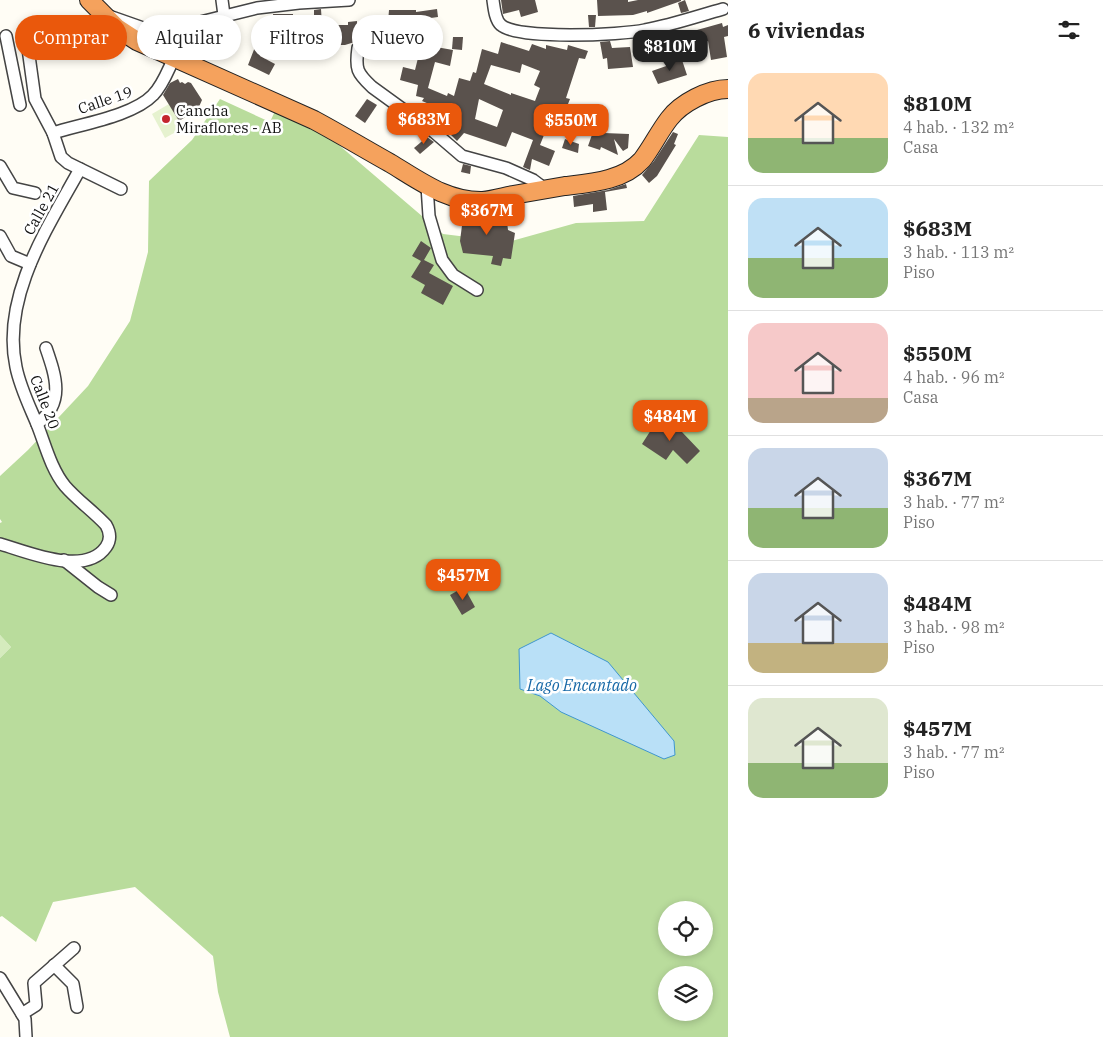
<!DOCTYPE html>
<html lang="es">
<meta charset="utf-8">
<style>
body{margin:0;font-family:"IBM Plex Serif",serif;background:#f2f2f2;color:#222;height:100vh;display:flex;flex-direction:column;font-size:19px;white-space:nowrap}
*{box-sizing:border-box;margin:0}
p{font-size:16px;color:#767676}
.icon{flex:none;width:28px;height:28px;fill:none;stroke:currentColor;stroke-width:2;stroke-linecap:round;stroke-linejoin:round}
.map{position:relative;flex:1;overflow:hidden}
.side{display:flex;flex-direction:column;background:#fff;width:375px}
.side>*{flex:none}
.top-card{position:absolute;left:15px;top:15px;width:475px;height:45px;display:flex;gap:10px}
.controls{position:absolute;left:658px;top:901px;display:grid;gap:10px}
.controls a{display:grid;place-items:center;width:55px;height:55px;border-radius:50%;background:#fff;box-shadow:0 2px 8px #0003;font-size:25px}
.price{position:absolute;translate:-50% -42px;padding:0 11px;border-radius:10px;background:#ea580c;color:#fff;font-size:16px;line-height:32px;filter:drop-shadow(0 1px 2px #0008)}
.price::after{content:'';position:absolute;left:50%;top:30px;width:15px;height:11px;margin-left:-8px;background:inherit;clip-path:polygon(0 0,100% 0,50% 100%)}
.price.selected{background:#222;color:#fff}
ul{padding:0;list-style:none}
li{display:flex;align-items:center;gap:15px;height:125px;padding:0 20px}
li+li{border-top:1px solid #e0e0e0}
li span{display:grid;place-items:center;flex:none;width:140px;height:100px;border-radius:15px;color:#555}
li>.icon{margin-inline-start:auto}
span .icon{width:60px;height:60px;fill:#fffc;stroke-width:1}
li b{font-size:21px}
h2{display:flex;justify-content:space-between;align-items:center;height:60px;padding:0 20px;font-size:21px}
.tag{padding:0 18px;border-radius:22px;background:#fff;box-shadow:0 2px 8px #0003;font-size:18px;line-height:45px}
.tag.selected{background:#ea580c;color:#fff}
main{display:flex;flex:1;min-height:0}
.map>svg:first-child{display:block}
</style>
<main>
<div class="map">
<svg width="728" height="1037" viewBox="0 0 728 1037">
<rect width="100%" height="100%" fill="#fffdf5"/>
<!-- green -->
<polygon fill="#d5ebbd" points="0,635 11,647 0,658"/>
<!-- forest -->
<path fill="#b9dc9c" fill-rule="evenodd" d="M220,99L270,122L275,111L333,140L443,234L508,242L576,223L644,221L699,135L728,137V1037H230L218,992L213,956L135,887L53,902L36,942L2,916L0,917V658L11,647L0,635V523L2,522L0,519V476L28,450L88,386L130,321L148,252L149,181L192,140ZM666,910H704V948H666ZM666,975H704V1012H666Z"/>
<!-- pitch -->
<polygon fill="#e6f2cf" points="169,104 183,128 165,138 152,114"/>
<!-- water -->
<polygon fill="#b9e0f7" stroke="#3f96cf" points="551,633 608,662 674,741 675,755 664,759 561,712 540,696 520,689 519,649"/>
<!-- building -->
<g fill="#5a524d" fill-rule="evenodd">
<polygon points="501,0 535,0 538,12 521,17 519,10 503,14"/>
<polygon points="597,0 628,0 628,2 638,0 681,0 681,1 647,13 647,11 633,15 598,16"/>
<polygon points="685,0 689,11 681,13 678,3"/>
<polygon points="321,9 322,25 348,25 348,22 357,21 357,31 376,30 376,42 363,43 358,41 345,45 325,45 325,42 302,44 302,58 294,58 294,57 278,58 273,14 293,14 293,18 314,18 314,10"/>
<path d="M437,9L438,17L416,20V39L435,38L436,47L453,50L450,66L435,62L428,88L447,96L448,93L454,96L459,78L470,81L473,72L476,73L482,49L498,54L501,42L529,51L532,44L546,49V45L567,50L568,45L588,51L585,59L579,58L566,98L570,99L566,109L568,110L557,135L546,130L540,145L555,151L549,166L532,159L530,170L523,167L533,140L512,132L506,147L464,133L457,141L449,133L457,127L460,117L422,101L424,98L416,96L418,85L400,80L403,67L415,70L419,54H407V52L383,55L382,44L408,41V26H402V22H388L389,10H416V12ZM522,64L540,71L534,85L540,88L535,101L511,93V95L484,84L491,65L520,73ZM479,99L503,110L497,127L475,119Z"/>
<polygon points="588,15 596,15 595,27 589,27"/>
<polygon points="274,19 262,50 260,21"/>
<polygon points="722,23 723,27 728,25 728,36 724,37 727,57 711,60 708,41 696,44 696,42 675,48 672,37"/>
<polygon points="665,33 668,43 658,47 659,51 646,54 642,38"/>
<polygon points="453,37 463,37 462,50 452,49"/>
<polygon points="610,41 612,48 630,47 633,67 608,69 607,58 603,59 600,42"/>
<polygon points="255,47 262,50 260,56 275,64 269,75 248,65"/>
<polygon points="681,57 687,75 658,84 652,71 672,64 671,60"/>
<polygon points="178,79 180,83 182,82 185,84 188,82 191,83 202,100 198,109 179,121 163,95 170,83"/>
<polygon points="367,99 377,105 365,123 355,116"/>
<polygon points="594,129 604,133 629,134 628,148 623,151 614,139 618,155 601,147 600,150 588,146"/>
<polygon points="673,132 678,134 674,144 676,145 657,176 649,183 642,175 654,161"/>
<polygon points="427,137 434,142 420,154 414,148"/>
<polygon points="565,139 579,144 578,153 562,148"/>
<polygon points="463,164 471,166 470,174 461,172"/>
<polygon points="626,184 627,188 605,192 607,210 593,212 593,204 574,207 573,196 608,190"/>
<polygon points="464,210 506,214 508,230 515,233 511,259 503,258 501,266 491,264 493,256 463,253 460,241"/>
<polygon points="421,241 431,248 424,260 434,265 429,273 453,286 443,305 421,293 425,285 411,277 421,261 412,256"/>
<polygon points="658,419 682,432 700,451 687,464 673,450 666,460 642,444"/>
<polygon points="464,587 475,607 462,615 450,595"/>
</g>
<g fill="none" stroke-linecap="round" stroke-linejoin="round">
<defs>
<g id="minor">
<polyline points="222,0 224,15"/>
<path d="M493,0C494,7 495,20 501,25C518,40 621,35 645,30C672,25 698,16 723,9"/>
<polyline points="109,16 146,29 168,30 257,8 299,3 349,0"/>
<polyline points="26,34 35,99 53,133 61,157 68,163 121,189"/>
<polyline points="6,36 20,105"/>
<path d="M358,48C355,69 357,73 372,87L434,132L462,156L506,168L533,180L545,189"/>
<path d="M53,133C81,124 133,116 153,95C163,85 168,70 174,58"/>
<polyline points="0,166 13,188 35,193"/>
<polyline points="427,186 429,216 442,260 453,275 477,290"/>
<polyline points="0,236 11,256 30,264"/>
<path d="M37,424C65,403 56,377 46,348"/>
<path d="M0,544C28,552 85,577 106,547C111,540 110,532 106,525C93,511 77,500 65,486C51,469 45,444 37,424C29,405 20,387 16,367C1,297 48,227 80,169"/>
<polyline points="64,560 98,587 111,595"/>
<polyline points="54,965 73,984 77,1007"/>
<polyline points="0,978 25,1019 26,1037"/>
<polyline points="22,1014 36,1005 34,983 74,948"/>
</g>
<path id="highway" d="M89,0L117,28L137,41L314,120C340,134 365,149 390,163C420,181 447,202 483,201C493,200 503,197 513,195C530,192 547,189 565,186C591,183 623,181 642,160C652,147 659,132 669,119C681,103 708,89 728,89"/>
</defs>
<!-- minor casing -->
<use href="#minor" stroke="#444" stroke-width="14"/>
<!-- highway casing -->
<use href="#highway" stroke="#222" stroke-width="20"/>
<!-- minor -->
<use href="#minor" stroke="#fff" stroke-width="11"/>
<!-- highway -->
<use href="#highway" stroke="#f5a25d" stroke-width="18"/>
</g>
<!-- markers -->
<circle fill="#c4262e" stroke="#fff" stroke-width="2" cx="166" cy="119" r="5"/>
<g text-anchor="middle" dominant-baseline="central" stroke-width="5" stroke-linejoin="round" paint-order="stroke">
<!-- street labels -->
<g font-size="15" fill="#111" stroke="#fff">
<text transform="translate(105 100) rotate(-19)">Calle 19</text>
<text transform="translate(41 209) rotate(-61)">Calle 21</text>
<text transform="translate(45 402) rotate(69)">Calle 20</text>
</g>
<!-- poi labels -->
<g font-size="15" fill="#111" stroke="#fff" text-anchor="start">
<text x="176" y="110">Cancha<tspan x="176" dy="17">Miraflores - AB</tspan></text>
</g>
<!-- water labels -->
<g font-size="16" font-style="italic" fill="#1768a6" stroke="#fff">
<text x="582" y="685">Lago Encantado</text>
</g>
</g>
</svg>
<div class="controls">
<a><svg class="icon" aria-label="locate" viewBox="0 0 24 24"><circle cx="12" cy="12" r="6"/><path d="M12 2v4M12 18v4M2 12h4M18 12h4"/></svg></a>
<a><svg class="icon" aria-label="layers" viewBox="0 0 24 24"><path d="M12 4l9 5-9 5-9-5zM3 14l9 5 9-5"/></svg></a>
</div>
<b class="price selected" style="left:670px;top:72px">$810M</b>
<b class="price" style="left:424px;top:145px">$683M</b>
<b class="price" style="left:571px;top:146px">$550M</b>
<b class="price" style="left:487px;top:236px">$367M</b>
<b class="price" style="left:670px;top:442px">$484M</b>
<b class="price" style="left:463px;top:601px">$457M</b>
<div class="top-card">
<a class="tag selected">Comprar</a>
<a class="tag">Alquilar</a>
<a class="tag">Filtros</a>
<a class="tag">Nuevo</a>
</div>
</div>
<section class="side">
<h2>6 viviendas<svg class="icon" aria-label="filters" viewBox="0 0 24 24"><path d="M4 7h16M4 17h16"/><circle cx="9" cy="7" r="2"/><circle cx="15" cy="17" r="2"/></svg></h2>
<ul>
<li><span style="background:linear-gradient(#ffd9b3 65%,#8fb573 0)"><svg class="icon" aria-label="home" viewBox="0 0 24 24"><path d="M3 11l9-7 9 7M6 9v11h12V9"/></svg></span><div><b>$810M</b><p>4 hab. · 132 m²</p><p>Casa</p></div></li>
<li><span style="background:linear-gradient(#bfe0f5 60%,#8fb573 0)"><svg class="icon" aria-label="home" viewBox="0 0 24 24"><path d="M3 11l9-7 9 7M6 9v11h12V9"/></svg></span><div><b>$683M</b><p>3 hab. · 113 m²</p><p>Piso</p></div></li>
<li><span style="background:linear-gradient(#f6c9c9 75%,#b9a48a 0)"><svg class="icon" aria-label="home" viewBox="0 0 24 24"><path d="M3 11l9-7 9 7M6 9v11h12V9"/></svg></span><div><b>$550M</b><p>4 hab. · 96 m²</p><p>Casa</p></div></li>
<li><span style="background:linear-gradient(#c9d6e8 60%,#8fb573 0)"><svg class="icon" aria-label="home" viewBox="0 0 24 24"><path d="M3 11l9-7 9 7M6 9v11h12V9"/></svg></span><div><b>$367M</b><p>3 hab. · 77 m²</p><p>Piso</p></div></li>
<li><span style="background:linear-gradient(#c9d6e8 70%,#c2b280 0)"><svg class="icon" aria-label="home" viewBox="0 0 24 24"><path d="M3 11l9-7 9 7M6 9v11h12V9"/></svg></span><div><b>$484M</b><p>3 hab. · 98 m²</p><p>Piso</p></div></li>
<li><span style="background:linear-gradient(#dfe7d0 65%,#8fb573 0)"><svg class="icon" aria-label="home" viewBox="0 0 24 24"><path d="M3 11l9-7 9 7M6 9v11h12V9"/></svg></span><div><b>$457M</b><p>3 hab. · 77 m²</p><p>Piso</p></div></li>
</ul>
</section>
</main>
